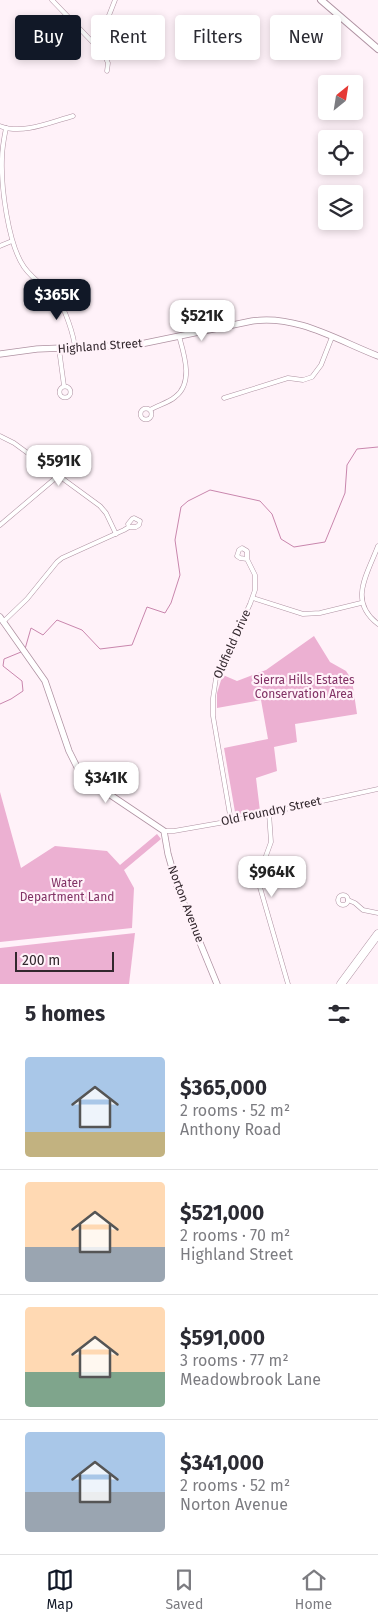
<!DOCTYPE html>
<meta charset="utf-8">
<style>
body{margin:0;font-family:"Fira Sans",sans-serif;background:#f7f7f7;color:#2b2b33;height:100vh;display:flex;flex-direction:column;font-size:19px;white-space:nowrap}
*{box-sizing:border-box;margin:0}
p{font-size:16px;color:#7c7c81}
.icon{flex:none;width:28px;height:28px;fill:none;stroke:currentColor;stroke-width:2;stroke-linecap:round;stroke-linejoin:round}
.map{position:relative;height:984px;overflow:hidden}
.drawer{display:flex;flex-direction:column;background:#fff;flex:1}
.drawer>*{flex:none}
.guide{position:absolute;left:15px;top:15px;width:349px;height:45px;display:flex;gap:10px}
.needle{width:32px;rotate:30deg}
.tools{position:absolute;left:318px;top:75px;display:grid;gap:10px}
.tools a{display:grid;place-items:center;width:45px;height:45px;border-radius:5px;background:#fff;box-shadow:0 2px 8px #0003;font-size:25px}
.scale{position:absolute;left:15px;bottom:12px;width:99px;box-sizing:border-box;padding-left:5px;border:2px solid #32272d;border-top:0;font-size:14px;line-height:18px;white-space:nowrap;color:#32272d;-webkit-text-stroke:4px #fff2f9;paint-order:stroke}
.price{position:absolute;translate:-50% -42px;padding:0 11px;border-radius:10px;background:#fff;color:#222;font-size:16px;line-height:32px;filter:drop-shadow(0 1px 2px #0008)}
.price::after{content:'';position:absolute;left:50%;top:30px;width:15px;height:11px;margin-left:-8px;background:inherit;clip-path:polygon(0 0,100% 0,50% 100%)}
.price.current{background:#111827;color:#fff}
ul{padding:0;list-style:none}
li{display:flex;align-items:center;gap:15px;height:125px;padding:0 25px}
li+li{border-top:1px solid #e1e1e2}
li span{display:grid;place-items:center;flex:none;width:140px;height:100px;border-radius:5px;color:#555}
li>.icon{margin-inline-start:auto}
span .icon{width:60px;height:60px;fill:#fffc;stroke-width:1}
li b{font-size:21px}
h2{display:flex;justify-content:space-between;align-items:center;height:60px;padding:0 25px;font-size:21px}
.pill{padding:0 18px;border-radius:5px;background:#fff;box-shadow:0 2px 8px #0003;font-size:18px;line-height:45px}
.pill.current{background:#111827;color:#fff}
.dock{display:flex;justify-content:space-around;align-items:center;height:70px;border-top:1px solid #e1e1e2;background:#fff;font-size:14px;color:#7c7c81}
.dock a{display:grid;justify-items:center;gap:2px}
.dock .current{color:#111827}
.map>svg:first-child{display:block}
</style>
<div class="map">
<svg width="378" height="984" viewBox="0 0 378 984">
<rect width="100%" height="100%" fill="#fff2f9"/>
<!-- green -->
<g fill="#ecb0d2">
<polygon points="314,636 330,662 346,671 352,680 357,714 295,724 297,742 274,747 277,771 256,778 260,811 237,814 235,812 224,748 268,739 261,700 217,708 217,693 222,677 223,675 237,681 266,670"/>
<polygon points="0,792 21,868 55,846 107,851 120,865 157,834 161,839 124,870 134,888 132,928 0,942"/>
<polygon points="135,933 129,984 0,984 0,948"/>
</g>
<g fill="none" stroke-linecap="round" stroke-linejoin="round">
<!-- stream -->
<g stroke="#c986ad" stroke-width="1">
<polyline points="25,649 31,628 43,635 57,620 82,630 100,649 132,645 147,607 165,613 171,603 180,575 175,540 181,507 188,501 210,490 260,501 272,514 281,539 294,547 325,542 345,493 347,465 357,449 378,447"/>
<polyline points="0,704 11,699 23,691 22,681 3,666 4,659 21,652"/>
</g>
<defs>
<g id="street">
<polyline points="52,0 104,54 108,63 107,71"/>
<polyline points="97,46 115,0"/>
<path d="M0,126C23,135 51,122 73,116"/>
<path d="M6,128C4,138 2,148 2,159C1,187 8,244 24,267C34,281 46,287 57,298C65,308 74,336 75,348"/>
<polyline points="0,246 12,241"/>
<polyline points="59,349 64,386"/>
<circle cx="65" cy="392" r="5.5"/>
<polyline points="224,398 288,378 303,380 312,377 321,365 332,337"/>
<circle cx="146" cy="414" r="5.5"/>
<path d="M150,410C158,405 168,403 175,397C194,383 184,354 179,336"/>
<polyline points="0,436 14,443 100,506 106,513 116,534"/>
<polyline points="0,525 58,476"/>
<path d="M378,546C367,575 348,601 378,624"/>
<polyline points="253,598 303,614 320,613 361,603"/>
<polyline points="3,622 27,599 57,562 62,558 124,530 129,527 128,524 132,519 134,518 140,521 139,525 136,527 129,527"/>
<polyline points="269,813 271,842 263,864 259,884 288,984"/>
<polyline points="231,821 213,716 213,698 216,678 250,604 255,590 255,575 247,559 240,558 237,556 239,550 242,548 247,551 247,559"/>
<polyline points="164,831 174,831 231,821 378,789"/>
<circle cx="343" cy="900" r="5"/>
<polyline points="348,900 355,903 363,910 378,913"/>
</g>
<g id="secondary">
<path d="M0,354L37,349L136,345L252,321C296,314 339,341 378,356"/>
<polyline points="0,617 45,681 69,751 78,769 103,790 164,831 168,854 178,889 217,984"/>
</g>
<polyline id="primary" points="321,0 378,49"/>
<polyline id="highway" points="341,984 378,934"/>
</defs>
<!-- street casing -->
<use href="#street" stroke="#af92a2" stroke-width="5"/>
<!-- secondary casing -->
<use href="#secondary" stroke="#af92a2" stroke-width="7"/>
<!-- primary casing -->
<use href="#primary" stroke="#af92a2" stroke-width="8"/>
<!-- highway casing -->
<use href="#highway" stroke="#af92a2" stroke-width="9"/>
<!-- street -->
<use href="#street" stroke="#fff" stroke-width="4"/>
<!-- secondary -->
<use href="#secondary" stroke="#fff" stroke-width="5.5"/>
<!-- primary -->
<use href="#primary" stroke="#fff" stroke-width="6"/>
<!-- highway -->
<use href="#highway" stroke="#fff" stroke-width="8"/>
</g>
<g text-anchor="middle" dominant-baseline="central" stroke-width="4.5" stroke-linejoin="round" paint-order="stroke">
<!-- street labels -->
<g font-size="12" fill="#32272d" stroke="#fff2f9">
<text transform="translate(100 346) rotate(-4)">Highland Street</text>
<text transform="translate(232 644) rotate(-66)">Oldfield Drive</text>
<text transform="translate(271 811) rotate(-12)">Old Foundry Street</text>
<text transform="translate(186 904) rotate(69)">Norton Avenue</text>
</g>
<!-- park labels -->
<g font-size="12" fill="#823265" stroke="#fff2f9">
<text x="304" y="680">Sierra Hills Estates<tspan x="304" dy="14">Conservation Area</tspan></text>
<text x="67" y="883">Water<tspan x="67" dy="14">Department Land</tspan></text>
</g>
</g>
</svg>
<div class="tools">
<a><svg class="needle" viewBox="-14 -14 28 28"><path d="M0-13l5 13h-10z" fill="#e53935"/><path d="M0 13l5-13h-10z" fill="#7c7c81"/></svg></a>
<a><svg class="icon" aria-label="locate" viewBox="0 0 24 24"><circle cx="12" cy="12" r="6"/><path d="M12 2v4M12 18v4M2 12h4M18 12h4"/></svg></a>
<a><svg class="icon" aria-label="layers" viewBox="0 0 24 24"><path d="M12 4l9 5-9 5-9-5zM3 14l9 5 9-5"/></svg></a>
</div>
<div class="scale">200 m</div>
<b class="price current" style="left:57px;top:321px">$365K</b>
<b class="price" style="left:202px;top:342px">$521K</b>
<b class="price" style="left:59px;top:487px">$591K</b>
<b class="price" style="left:106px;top:804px">$341K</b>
<b class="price" style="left:272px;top:898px">$964K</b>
<div class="guide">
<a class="pill current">Buy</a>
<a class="pill">Rent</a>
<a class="pill">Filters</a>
<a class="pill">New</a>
</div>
</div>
<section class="drawer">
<h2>5 homes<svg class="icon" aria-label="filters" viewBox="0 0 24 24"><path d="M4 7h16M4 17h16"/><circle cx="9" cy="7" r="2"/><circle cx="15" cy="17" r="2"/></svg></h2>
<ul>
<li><span style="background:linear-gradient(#a9c7e8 75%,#c2b280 0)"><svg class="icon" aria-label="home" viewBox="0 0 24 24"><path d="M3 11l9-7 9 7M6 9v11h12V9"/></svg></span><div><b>$365,000</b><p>2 rooms · 52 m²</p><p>Anthony Road</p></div></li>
<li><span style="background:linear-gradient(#ffd9b3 65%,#9aa5b1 0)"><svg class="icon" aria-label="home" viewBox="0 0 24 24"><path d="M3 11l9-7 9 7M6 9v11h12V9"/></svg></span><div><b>$521,000</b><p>2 rooms · 70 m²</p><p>Highland Street</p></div></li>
<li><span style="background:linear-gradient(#ffd9b3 65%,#7fa58c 0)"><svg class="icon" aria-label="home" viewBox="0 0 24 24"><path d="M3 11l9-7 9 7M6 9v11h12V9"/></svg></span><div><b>$591,000</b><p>3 rooms · 77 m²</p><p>Meadowbrook Lane</p></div></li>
<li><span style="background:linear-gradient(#a9c7e8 60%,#9aa5b1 0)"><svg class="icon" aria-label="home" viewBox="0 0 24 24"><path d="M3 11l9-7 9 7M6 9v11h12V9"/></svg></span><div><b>$341,000</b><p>2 rooms · 52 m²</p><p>Norton Avenue</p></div></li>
</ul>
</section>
<nav class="dock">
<a class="current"><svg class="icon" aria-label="map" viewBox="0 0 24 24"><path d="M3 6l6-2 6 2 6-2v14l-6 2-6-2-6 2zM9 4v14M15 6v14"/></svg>Map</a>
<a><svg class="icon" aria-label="saved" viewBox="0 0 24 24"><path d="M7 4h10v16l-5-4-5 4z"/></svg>Saved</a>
<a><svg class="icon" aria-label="home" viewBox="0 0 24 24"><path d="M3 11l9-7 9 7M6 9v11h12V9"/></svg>Home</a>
</nav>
